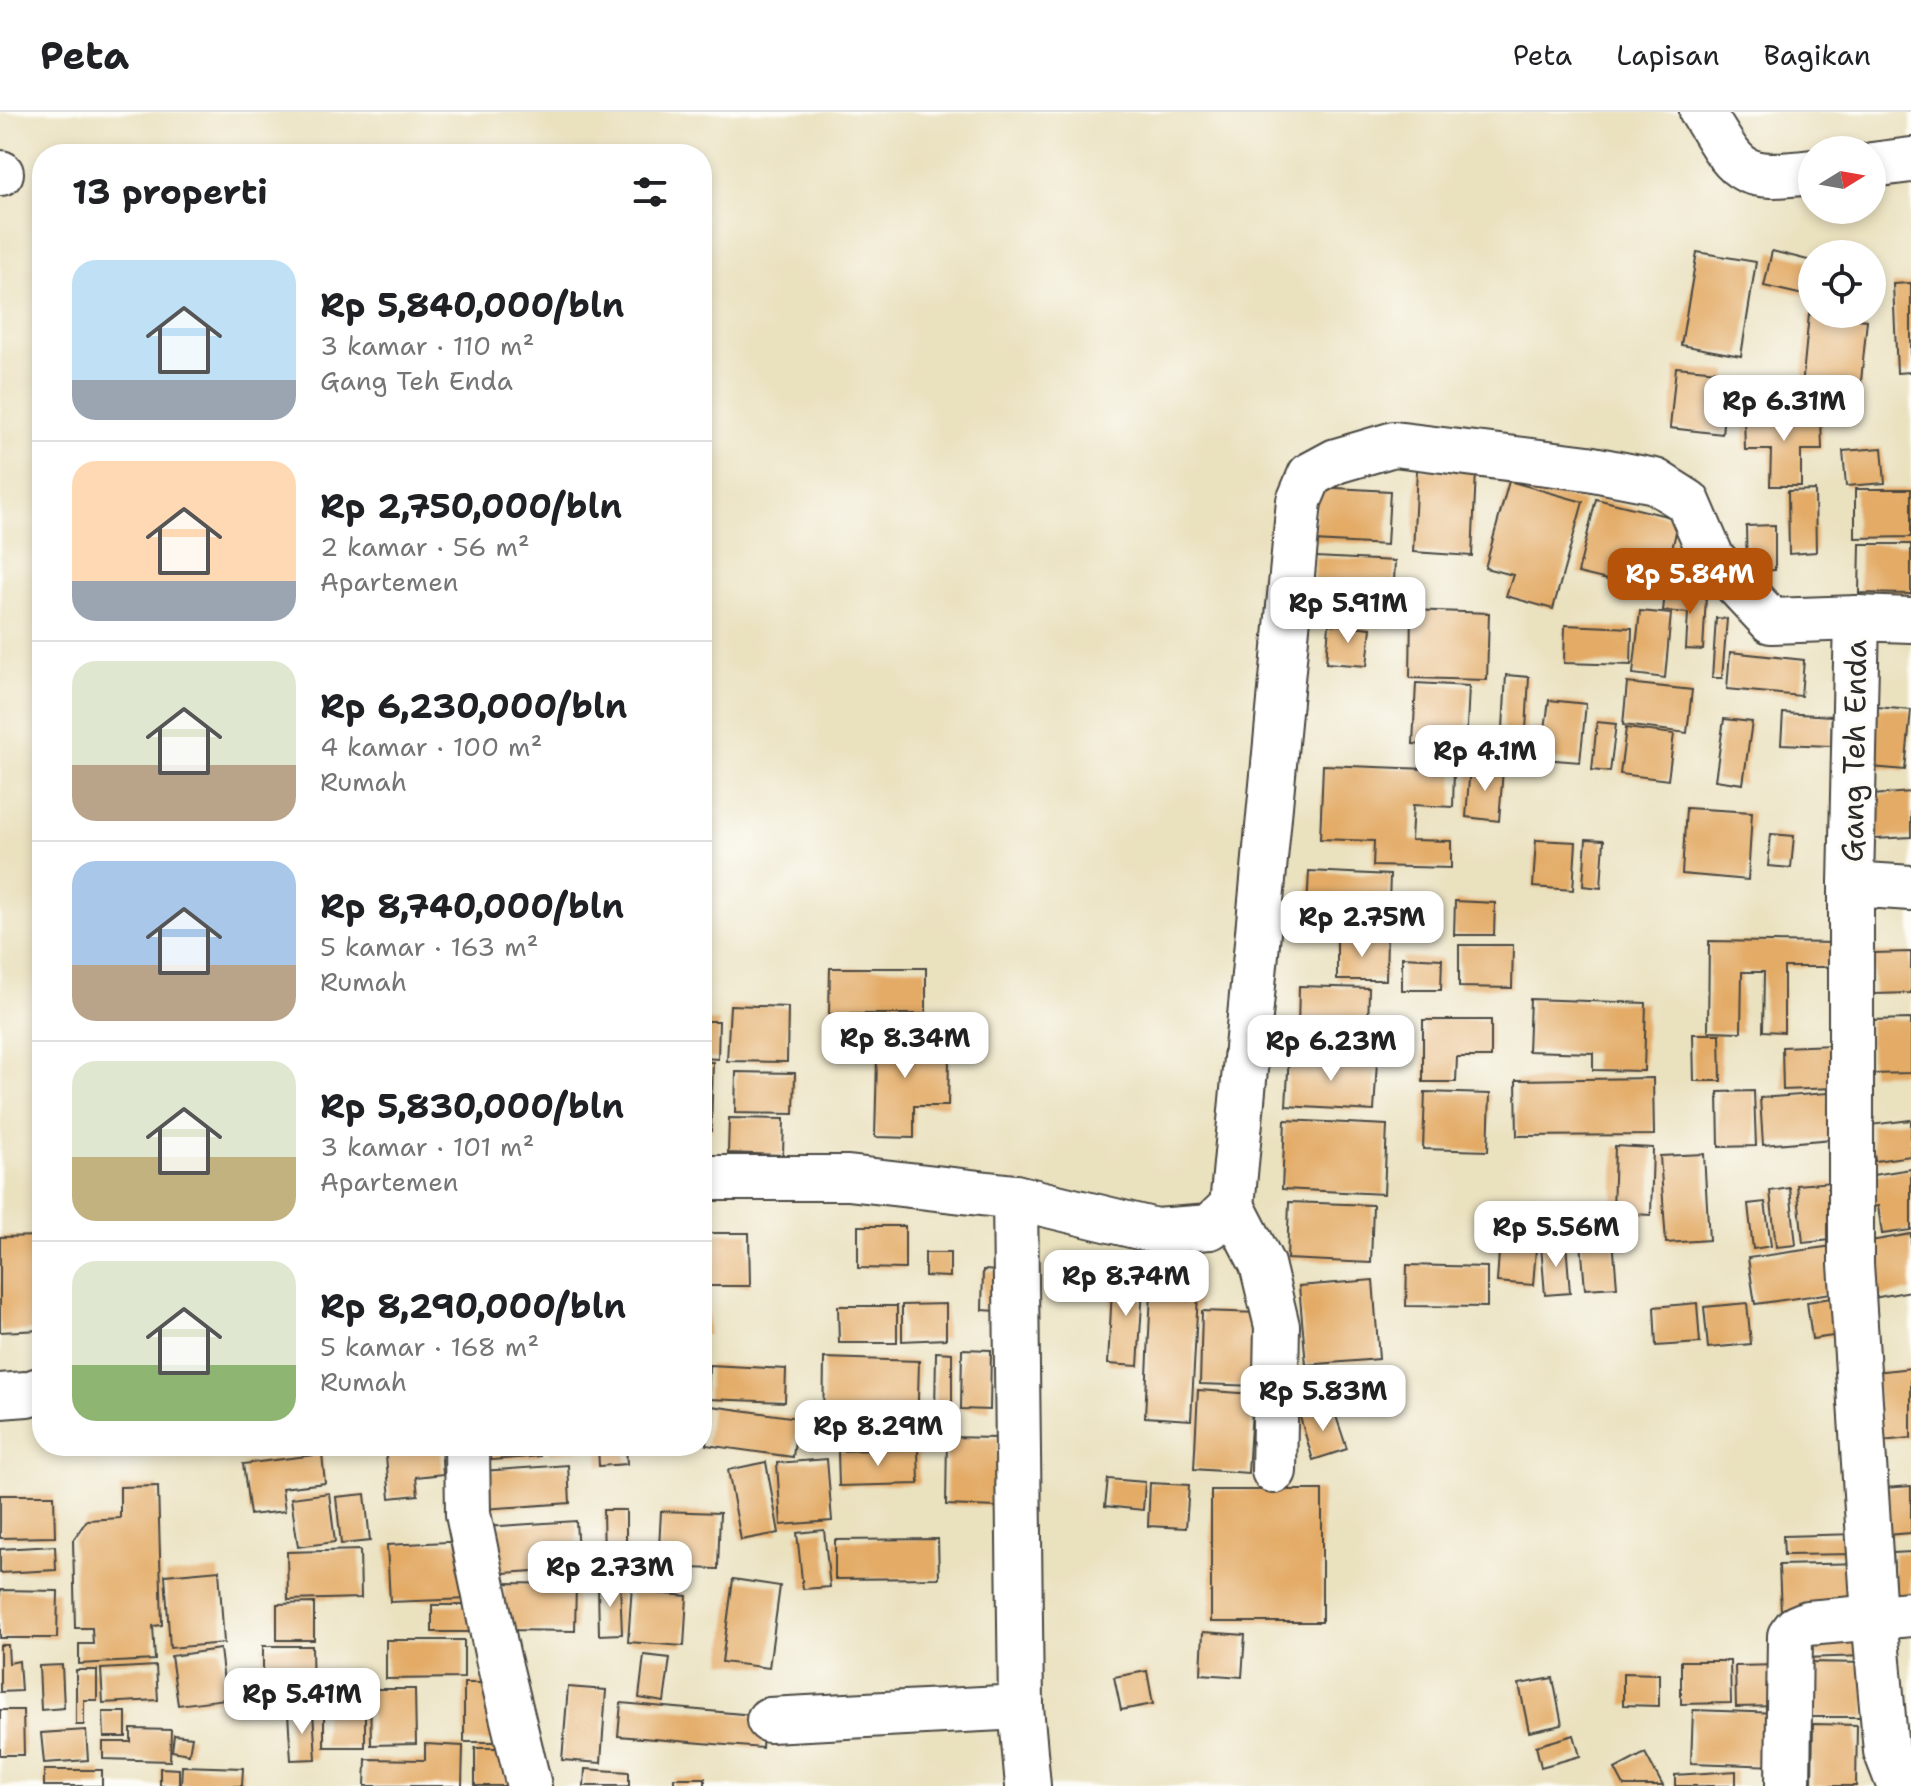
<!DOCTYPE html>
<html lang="id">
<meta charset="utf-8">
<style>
body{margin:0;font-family:"Shantell Sans",sans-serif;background:#f2f2f2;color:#202124;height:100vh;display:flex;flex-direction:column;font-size:30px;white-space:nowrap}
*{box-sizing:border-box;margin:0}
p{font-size:26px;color:#757577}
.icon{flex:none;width:44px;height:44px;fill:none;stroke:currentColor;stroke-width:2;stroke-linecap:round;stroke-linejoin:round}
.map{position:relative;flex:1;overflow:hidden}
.drawer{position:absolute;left:32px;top:32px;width:680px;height:1312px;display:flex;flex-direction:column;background:#fff;border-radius:32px;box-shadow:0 4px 12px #0003}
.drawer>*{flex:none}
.needle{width:52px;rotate:79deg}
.buttons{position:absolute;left:1798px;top:24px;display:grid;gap:16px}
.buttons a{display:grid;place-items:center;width:88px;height:88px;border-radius:50%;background:#fff;box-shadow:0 4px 12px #0003;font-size:40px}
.price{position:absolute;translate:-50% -68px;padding:0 18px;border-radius:16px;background:#fff;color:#222;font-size:26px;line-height:52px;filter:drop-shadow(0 2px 4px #0008)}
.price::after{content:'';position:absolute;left:50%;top:48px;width:24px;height:18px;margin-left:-12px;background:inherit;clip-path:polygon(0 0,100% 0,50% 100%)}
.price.active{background:#b45309;color:#fff}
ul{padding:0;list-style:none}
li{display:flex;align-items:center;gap:24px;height:200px;padding:0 40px}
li+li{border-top:2px solid #e0e0e0}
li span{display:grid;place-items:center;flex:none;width:224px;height:160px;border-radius:24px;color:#555}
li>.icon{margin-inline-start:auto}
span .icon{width:96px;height:96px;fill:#fffc;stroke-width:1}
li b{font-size:34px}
h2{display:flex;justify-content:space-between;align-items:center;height:96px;padding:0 40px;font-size:34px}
header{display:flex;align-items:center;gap:48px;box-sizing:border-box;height:112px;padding:0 40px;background:#fff;border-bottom:2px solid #e0e0e0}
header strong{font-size:38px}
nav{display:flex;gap:44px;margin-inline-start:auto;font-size:28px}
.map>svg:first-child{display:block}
</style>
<header>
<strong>Peta</strong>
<nav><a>Peta</a><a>Lapisan</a><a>Bagikan</a></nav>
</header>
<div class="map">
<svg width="1911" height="1674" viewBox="0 0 1911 1674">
<rect width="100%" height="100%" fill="#fdfcf7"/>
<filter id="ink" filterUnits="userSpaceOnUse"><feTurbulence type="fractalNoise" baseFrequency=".0125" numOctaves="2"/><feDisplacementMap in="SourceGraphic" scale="16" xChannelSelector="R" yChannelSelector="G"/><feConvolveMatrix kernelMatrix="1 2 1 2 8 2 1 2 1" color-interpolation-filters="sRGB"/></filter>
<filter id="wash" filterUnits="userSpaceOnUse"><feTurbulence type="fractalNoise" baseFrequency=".006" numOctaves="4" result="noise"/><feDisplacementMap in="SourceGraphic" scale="32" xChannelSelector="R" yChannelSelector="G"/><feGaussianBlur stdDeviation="1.8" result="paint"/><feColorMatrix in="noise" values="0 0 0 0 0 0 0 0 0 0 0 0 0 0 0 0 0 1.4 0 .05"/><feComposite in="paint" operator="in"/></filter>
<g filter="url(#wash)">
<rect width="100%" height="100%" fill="#eae1bf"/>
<g id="blocks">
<!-- building -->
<g fill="#e3ab66">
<polygon points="1772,139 1812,149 1812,185 1764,174"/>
<polygon points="1697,140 1756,150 1741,244 1681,233"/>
<polygon points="1911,171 1911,260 1897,261 1893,172"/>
<polygon points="1809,202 1867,208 1860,280 1802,275"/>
<polygon points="1676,255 1728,260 1722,322 1670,316"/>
<polygon points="1821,303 1822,338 1801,338 1801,374 1770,374 1771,338 1745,338 1744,304"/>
<polygon points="1882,336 1885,371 1846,374 1843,339"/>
<polygon points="1417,357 1476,360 1472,444 1413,440"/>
<polygon points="1509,369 1583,390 1553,497 1506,484 1513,463 1485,456"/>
<polygon points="1317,375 1390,379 1387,433 1314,429"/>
<polygon points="1855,377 1911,377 1911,425 1855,426"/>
<polygon points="1815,378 1816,440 1789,442 1788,379"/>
<polygon points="1596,387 1679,407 1662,481 1578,461"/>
<polygon points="1775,413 1775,458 1747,459 1746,414"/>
<polygon points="1860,432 1911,432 1911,482 1859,481"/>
<polygon points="1315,445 1395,449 1392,509 1313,504"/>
<polygon points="1665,481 1706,484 1703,538 1686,537 1688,501 1663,499"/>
<polygon points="1411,498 1489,501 1487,568 1410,566"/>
<polygon points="1640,499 1671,502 1665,566 1633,562"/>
<polygon points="1716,506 1727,507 1722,566 1712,566"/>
<polygon points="1329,512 1371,516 1367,554 1326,551"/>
<polygon points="1565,513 1632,516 1631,553 1564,551"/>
<polygon points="1730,540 1804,548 1801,584 1727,577"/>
<polygon points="1506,563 1529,565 1525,636 1502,634"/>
<polygon points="1416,571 1469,574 1466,635 1413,632"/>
<polygon points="1627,571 1692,578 1687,621 1623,613"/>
<polygon points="1549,588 1586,592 1580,650 1530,646 1534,616 1545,617"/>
<polygon points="1877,595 1911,598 1905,658 1872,655"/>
<polygon points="1783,601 1832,604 1831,634 1781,632"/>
<polygon points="1724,607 1752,610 1743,672 1715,668"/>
<polygon points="1597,610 1616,612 1610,660 1592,658"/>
<polygon points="1626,616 1674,622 1668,668 1620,662"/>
<polygon points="1323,653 1454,658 1453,695 1413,693 1411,728 1451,729 1451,756 1373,754 1374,729 1320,727"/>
<polygon points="1470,654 1503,657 1499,709 1466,705"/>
<polygon points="1911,680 1911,725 1875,727 1872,683"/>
<polygon points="1686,696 1752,700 1748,768 1682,762"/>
<polygon points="1771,722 1794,724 1791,756 1768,754"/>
<polygon points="1586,727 1604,728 1601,776 1583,774"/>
<polygon points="1536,728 1576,730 1573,778 1533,775"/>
<polygon points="1309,759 1390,763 1388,820 1306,816"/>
<polygon points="1455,789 1495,791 1494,823 1454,823"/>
<polygon points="1337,825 1387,826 1386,868 1337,868"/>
<polygon points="1709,829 1835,831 1834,855 1784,855 1784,920 1763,919 1764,860 1742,860 1741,920 1708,919"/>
<polygon points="1459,833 1513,833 1512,876 1459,875"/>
<polygon points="1911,840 1911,881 1874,882 1873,841"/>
<polygon points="1402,845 1442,847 1441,878 1402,878"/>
<polygon points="830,856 926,856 926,902 829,902"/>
<polygon points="1299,874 1369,876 1368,919 1298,916"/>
<polygon points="1530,887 1646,891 1644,959 1593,958 1593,941 1528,939"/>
<polygon points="730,893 788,895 787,950 727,949"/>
<polygon points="1911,907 1911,961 1871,962 1869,908"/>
<polygon points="1423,908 1491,908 1491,945 1457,945 1456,970 1423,970"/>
<polygon points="702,909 719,909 718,947 702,946"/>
<polygon points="878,910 917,910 916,946 949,947 948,994 914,994 914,1026 875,1025"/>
<polygon points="1693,922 1720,922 1721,969 1694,969"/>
<polygon points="1833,933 1834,976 1783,978 1782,935"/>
<polygon points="1289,943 1377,949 1374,999 1286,994"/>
<polygon points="702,950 713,950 711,1019 702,1019"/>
<polygon points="736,960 795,961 794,1002 735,1001"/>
<polygon points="1653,966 1654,1023 1517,1024 1516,968"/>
<polygon points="1754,979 1756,1034 1719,1035 1718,980"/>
<polygon points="1425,980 1490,982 1488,1039 1423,1037"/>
<polygon points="1828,981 1832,1027 1763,1033 1760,986"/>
<polygon points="729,1006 784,1007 783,1043 728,1041"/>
<polygon points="1285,1008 1387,1013 1384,1082 1282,1077"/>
<polygon points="1911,1008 1911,1044 1875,1049 1870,1013"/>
<polygon points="1615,1034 1653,1036 1651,1103 1613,1101"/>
<polygon points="1704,1042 1709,1128 1666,1131 1660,1044"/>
<polygon points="1911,1057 1911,1118 1882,1122 1878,1094 1864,1097 1860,1065"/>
<polygon points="1833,1070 1840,1127 1803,1131 1797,1073"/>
<polygon points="1790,1076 1796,1133 1776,1135 1770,1079"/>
<polygon points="1289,1090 1373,1093 1371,1151 1287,1147"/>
<polygon points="1765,1090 1771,1134 1753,1137 1748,1092"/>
<polygon points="1501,1111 1538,1113 1533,1173 1497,1170"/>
<polygon points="858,1114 905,1114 905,1157 858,1156"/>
<polygon points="702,1121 749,1121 750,1174 702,1174"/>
<polygon points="1911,1122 1911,1179 1868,1187 1859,1131"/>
<polygon points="42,1124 42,1218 0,1220 0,1125"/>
<polygon points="1613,1127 1617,1175 1585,1177 1581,1130"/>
<polygon points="1566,1131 1570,1181 1545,1183 1541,1133"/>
<polygon points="1840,1133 1846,1179 1755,1192 1748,1146"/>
<polygon points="925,1141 950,1141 950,1165 925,1164"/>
<polygon points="1407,1153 1487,1155 1487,1195 1406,1194"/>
<polygon points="983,1158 999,1159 998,1199 982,1198"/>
<polygon points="1113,1159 1144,1161 1138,1254 1108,1252"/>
<polygon points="1373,1168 1379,1247 1306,1253 1299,1174"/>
<polygon points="1151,1180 1198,1183 1191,1308 1145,1305"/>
<polygon points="1843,1184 1847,1222 1812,1227 1807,1190"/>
<polygon points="707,1190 708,1223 702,1223 702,1191"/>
<polygon points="1697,1191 1700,1231 1656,1234 1654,1195"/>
<polygon points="1747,1191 1751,1232 1708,1236 1704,1195"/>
<polygon points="946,1192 946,1227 902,1229 902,1193"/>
<polygon points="838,1194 897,1194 897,1231 839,1231"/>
<polygon points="1202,1199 1259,1201 1257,1274 1200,1272"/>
<polygon points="962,1237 991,1238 990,1298 961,1297"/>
<polygon points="936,1240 952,1241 952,1303 935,1302"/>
<polygon points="824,1246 919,1249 917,1324 823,1322"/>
<polygon points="709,1253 786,1257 785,1290 708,1287"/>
<polygon points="1911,1256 1911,1326 1881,1329 1875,1260"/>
<polygon points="1198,1278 1253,1282 1248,1361 1194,1357"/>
<polygon points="711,1294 798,1306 793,1345 706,1333"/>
<polygon points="1333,1295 1347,1337 1313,1348 1300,1305"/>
<polygon points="947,1325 998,1326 997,1395 946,1393"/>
<polygon points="385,1334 441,1334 443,1362 416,1365 418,1383 390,1386"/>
<polygon points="479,1334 539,1334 540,1344 480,1349"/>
<polygon points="549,1334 579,1334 579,1338 549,1341"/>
<polygon points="598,1334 626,1334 627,1352 599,1354"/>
<polygon points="918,1337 919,1372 839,1374 838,1339"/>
<polygon points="322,1342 325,1371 282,1376 285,1399 250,1403 243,1352"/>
<polygon points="827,1347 832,1409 781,1413 777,1351"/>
<polygon points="766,1350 779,1421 741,1428 728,1358"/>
<polygon points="568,1353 570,1391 483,1397 481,1359"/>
<polygon points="1108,1367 1145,1370 1143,1398 1105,1394"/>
<polygon points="1150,1371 1189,1373 1186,1416 1148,1414"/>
<polygon points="158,1374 162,1513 153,1514 155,1548 79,1552 79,1532 93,1532 92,1516 75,1516 73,1428 87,1408 120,1406 120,1375"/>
<polygon points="1911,1374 1911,1421 1874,1424 1870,1377"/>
<rect x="1211" y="1378" width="111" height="132"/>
<polygon points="329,1381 335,1430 298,1435 291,1386"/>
<polygon points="365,1382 370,1429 341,1432 336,1385"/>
<polygon points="0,1383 54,1383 55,1425 0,1426"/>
<polygon points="603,1398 626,1398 626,1447 604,1447"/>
<polygon points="661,1399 720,1401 718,1457 658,1455"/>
<polygon points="576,1409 579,1456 488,1462 485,1415"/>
<polygon points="824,1418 830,1475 803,1477 797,1421"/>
<polygon points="1858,1422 1858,1442 1784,1443 1783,1424"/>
<polygon points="938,1427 939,1466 835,1467 835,1428"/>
<polygon points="467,1429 469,1487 390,1490 387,1433"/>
<polygon points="55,1434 56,1458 0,1461 0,1437"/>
<polygon points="360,1438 361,1486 288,1488 287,1440"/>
<polygon points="1911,1440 1911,1496 1896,1497 1893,1441"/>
<polygon points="1864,1451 1866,1499 1781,1500 1779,1453"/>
<polygon points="219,1458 224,1531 170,1536 165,1463"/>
<polygon points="633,1459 659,1460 657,1481 687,1484 684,1534 628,1530"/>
<polygon points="733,1467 780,1474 769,1556 722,1550"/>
<polygon points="620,1470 622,1522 599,1523 598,1471"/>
<polygon points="504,1471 576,1472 575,1519 503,1518"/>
<polygon points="0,1478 58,1479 57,1526 0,1526"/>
<polygon points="314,1491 314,1528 277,1528 277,1492"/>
<polygon points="432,1493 480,1493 481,1520 432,1520"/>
<polygon points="1203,1520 1245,1523 1242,1565 1201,1562"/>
<polygon points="1865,1521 1865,1544 1801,1546 1801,1523"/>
<polygon points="386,1528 464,1528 464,1566 386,1567"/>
<polygon points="0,1533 8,1533 9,1551 19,1549 21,1579 0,1580"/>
<polygon points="263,1534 312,1534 313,1587 263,1587"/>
<polygon points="220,1537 226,1587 178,1593 171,1544"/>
<polygon points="644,1543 670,1546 664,1590 639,1586"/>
<polygon points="1681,1549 1730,1549 1731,1591 1681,1592"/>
<polygon points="1806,1550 1866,1551 1865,1605 1805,1605"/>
<polygon points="62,1553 64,1596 41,1598 39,1554"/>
<polygon points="1780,1553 1781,1594 1736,1595 1735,1554"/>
<polygon points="156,1554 158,1588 103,1591 101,1557"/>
<polygon points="76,1558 97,1558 97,1588 84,1588 84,1613 76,1613"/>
<polygon points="1147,1559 1153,1592 1121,1598 1114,1565"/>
<polygon points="1623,1561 1659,1562 1659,1594 1623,1593"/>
<polygon points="1553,1566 1562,1613 1529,1620 1519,1572"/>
<rect x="464" y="1571" width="37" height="59"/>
<polygon points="568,1575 606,1578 601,1651 562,1648"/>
<polygon points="370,1577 415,1577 416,1632 371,1633"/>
<polygon points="324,1579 365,1580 365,1635 324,1635"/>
<polygon points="621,1591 764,1604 762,1636 618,1624"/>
<polygon points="0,1598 23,1598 24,1643 0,1643"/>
<polygon points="1693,1598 1779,1601 1777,1654 1691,1651"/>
<polygon points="103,1600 126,1600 126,1625 104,1625"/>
<polygon points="313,1600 316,1647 291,1648 288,1602"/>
<polygon points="1813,1612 1857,1613 1856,1674 1812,1674"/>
<polygon points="131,1617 171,1618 170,1649 103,1647 103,1630 131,1630"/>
<polygon points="86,1618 88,1648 44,1651 41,1621"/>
<polygon points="174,1623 192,1625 189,1642 172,1639"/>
<polygon points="1574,1623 1580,1644 1541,1655 1536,1634"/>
<polygon points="425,1632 463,1634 462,1674 365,1674 366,1647 425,1648"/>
<rect x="475" y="1636" width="37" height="38"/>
<polygon points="1645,1641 1663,1674 1624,1674 1615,1657"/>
<polygon points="182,1654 243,1656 242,1674 181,1674"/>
<polygon points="160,1656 179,1657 179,1674 160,1674"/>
<polygon points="585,1657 629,1660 629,1674 584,1674"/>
<rect x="44" y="1658" width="58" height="16"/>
<polygon points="1736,1659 1736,1674 1675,1674 1675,1663"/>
<rect x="674" y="1666" width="31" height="8"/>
</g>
</g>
</g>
<g filter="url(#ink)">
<use href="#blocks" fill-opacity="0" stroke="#484641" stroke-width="2"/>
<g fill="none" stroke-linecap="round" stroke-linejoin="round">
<defs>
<g id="minor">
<path d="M1702,0C1739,60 1737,69 1812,60"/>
<polyline points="1872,53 1911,48"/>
<polyline points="0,61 1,61"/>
<polyline points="1857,506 1851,772 1851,1152 1874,1504 1886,1639 1898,1670 1911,1672"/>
<polyline points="1851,772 1911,776"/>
<polyline points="702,1066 848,1066 1015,1085 1156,1119 1210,1115 1232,1094 1299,389 1310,363 1336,349 1394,332 1588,356 1655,369 1688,390 1712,446 1771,509 1857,506 1911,508"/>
<polyline points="1015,1085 1021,1595 1028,1674"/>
<polyline points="1232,1094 1262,1152 1277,1214 1274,1359"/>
<polyline points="0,1284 27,1282 42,1277"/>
<polyline points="467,1334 468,1402 498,1546 529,1674"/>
<polyline points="769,1608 1021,1595"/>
<polyline points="1788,1674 1790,1524 1796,1516 1808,1511 1911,1502"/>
</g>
</defs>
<!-- minor casing -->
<use href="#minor" stroke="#484641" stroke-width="48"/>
<!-- minor -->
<use href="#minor" stroke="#fff" stroke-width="44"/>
</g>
</g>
<g text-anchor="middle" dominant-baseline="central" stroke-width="7" stroke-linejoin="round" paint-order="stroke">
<!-- street labels -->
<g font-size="30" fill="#2b2b2b" stroke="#fdfcf7">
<text transform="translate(1854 639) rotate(-89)">Gang Teh Enda</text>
</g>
</g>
</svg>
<div class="buttons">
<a><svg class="needle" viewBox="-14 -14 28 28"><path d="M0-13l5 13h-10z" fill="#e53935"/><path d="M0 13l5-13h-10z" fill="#757577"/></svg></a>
<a><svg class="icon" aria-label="locate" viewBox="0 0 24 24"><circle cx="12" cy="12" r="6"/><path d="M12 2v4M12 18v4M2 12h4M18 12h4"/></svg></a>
</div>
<b class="price" style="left:1784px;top:331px">Rp 6.31M</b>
<b class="price active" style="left:1690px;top:504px">Rp 5.84M</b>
<b class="price" style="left:1348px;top:533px">Rp 5.91M</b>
<b class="price" style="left:1485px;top:681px">Rp 4.1M</b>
<b class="price" style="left:1362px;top:847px">Rp 2.75M</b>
<b class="price" style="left:905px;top:968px">Rp 8.34M</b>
<b class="price" style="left:1331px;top:971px">Rp 6.23M</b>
<b class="price" style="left:1556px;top:1157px">Rp 5.56M</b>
<b class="price" style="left:1126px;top:1206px">Rp 8.74M</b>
<b class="price" style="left:1323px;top:1321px">Rp 5.83M</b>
<b class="price" style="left:878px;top:1356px">Rp 8.29M</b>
<b class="price" style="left:610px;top:1497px">Rp 2.73M</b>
<b class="price" style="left:302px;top:1624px">Rp 5.41M</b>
<section class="drawer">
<h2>13 properti<svg class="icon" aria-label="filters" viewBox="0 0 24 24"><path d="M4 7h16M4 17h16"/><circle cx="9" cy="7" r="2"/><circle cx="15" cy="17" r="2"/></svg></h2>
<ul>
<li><span style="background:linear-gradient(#bfe0f5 75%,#9aa5b1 0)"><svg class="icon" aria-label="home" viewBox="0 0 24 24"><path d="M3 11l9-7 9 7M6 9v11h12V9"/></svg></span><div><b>Rp 5,840,000/bln</b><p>3 kamar · 110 m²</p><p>Gang Teh Enda</p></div></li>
<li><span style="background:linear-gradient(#ffd9b3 75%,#9aa5b1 0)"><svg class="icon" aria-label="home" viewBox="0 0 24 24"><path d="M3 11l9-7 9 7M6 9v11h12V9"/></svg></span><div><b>Rp 2,750,000/bln</b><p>2 kamar · 56 m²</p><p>Apartemen</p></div></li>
<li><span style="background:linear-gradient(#dfe7d0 65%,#b9a48a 0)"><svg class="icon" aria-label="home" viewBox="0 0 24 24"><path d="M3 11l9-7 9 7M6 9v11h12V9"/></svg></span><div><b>Rp 6,230,000/bln</b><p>4 kamar · 100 m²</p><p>Rumah</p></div></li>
<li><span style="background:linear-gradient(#a9c7e8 65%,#b9a48a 0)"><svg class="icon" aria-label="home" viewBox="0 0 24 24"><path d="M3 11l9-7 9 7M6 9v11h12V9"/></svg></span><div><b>Rp 8,740,000/bln</b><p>5 kamar · 163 m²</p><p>Rumah</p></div></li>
<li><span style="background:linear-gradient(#dfe7d0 60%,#c2b280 0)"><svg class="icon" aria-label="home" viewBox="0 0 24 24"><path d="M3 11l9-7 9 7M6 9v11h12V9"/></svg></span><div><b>Rp 5,830,000/bln</b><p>3 kamar · 101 m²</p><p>Apartemen</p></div></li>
<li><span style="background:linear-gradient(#dfe7d0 65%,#8fb573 0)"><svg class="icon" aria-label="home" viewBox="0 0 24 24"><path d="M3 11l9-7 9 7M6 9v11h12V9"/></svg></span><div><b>Rp 8,290,000/bln</b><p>5 kamar · 168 m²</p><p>Rumah</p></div></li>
</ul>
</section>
</div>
